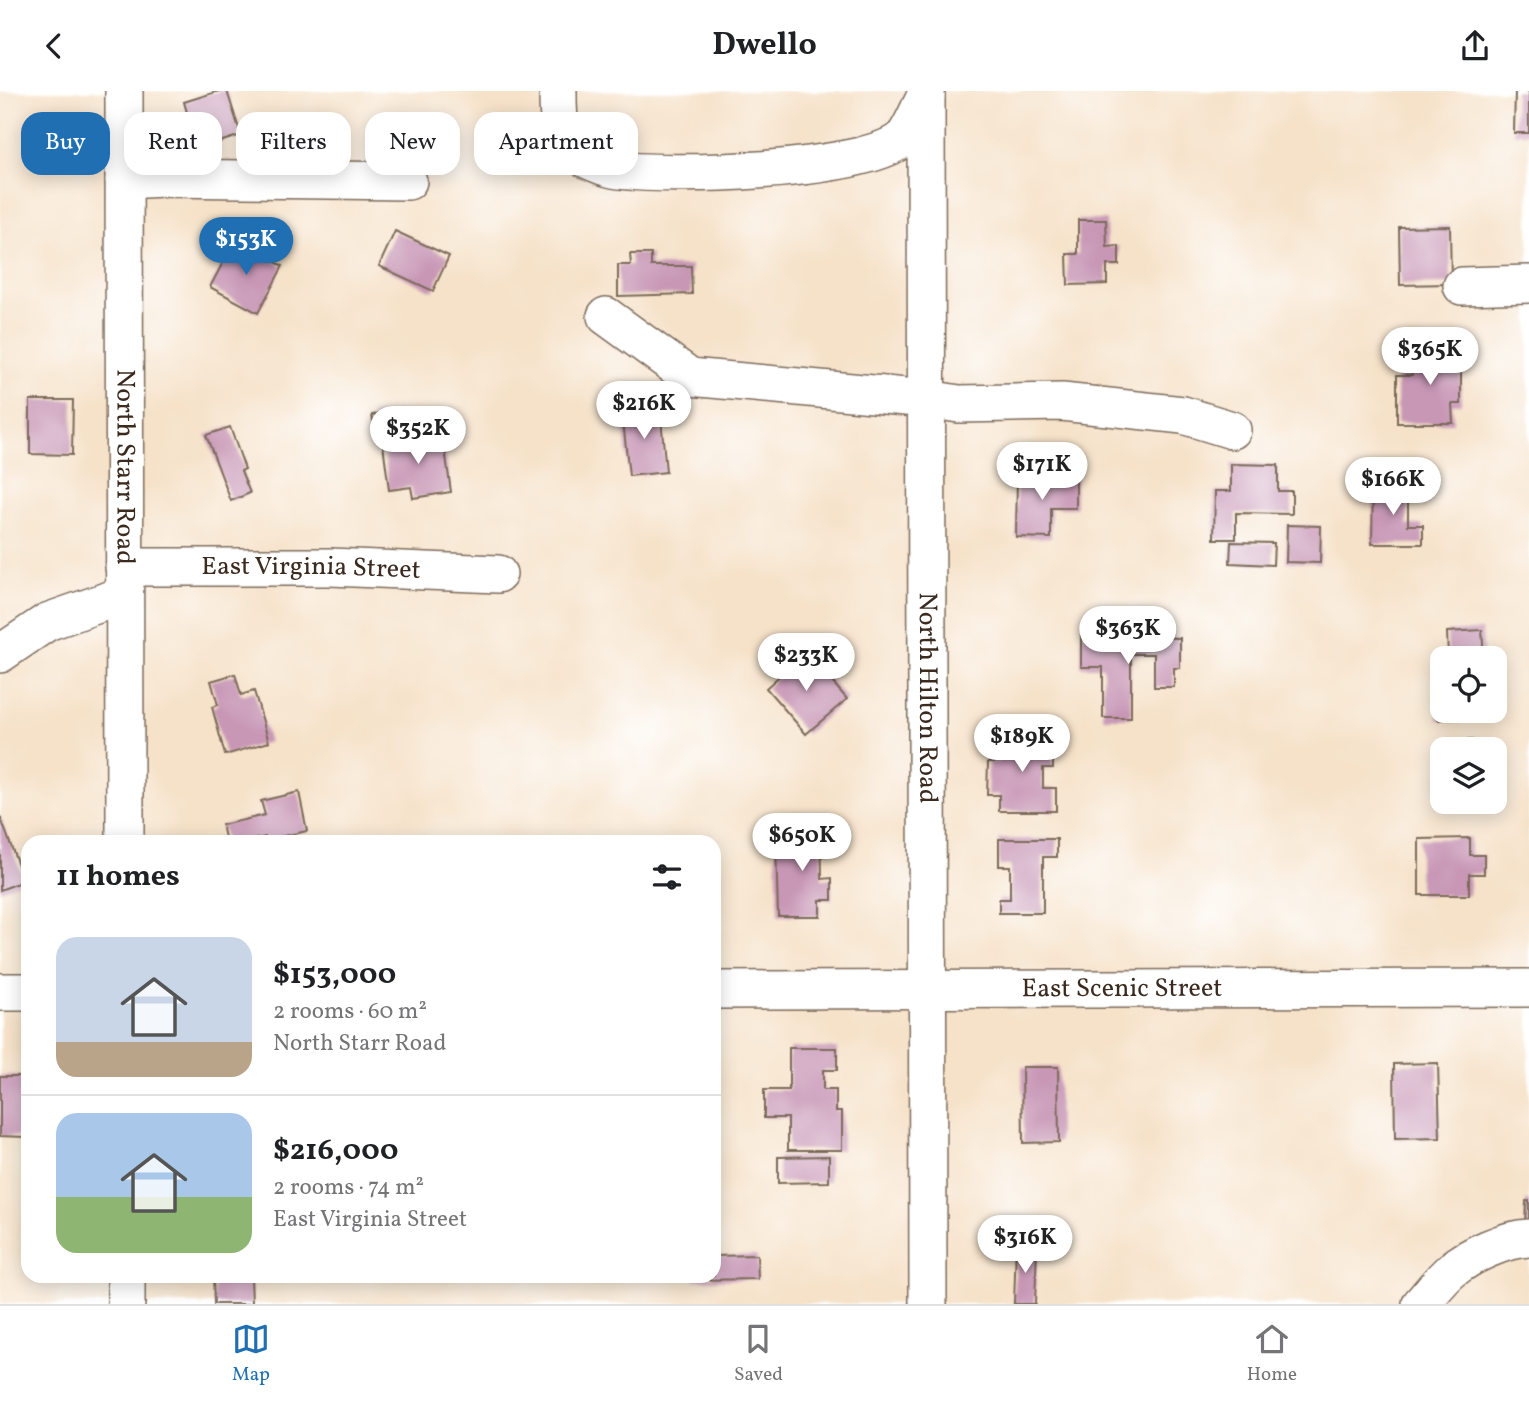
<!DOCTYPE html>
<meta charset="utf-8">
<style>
body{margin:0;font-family:Vollkorn,serif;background:#f2f2f2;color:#202124;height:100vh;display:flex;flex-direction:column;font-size:26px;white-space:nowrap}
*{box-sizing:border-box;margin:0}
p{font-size:23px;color:#757577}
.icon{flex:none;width:38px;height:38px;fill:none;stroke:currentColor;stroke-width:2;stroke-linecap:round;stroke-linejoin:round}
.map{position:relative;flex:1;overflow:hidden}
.side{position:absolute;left:21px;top:744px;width:700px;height:448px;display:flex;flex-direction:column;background:#fff;border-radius:21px;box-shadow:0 4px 18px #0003}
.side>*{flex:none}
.guide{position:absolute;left:21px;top:21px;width:700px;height:63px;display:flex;gap:14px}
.fabs{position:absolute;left:1430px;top:555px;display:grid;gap:14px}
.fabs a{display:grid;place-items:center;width:77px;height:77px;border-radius:14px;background:#fff;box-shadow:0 4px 18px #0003;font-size:35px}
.price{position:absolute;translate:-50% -60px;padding:0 16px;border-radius:24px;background:#fff;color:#222;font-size:23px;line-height:46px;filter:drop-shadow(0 2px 4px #0008)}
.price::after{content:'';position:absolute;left:50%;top:42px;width:21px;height:16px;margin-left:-10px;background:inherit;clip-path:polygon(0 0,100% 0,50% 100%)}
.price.on{background:#1f6fb2;color:#fff}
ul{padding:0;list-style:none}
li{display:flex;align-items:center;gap:21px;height:175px;padding:0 35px}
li+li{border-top:2px solid #e0e0e0}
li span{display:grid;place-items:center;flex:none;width:196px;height:140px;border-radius:21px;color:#555}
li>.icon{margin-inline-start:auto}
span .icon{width:84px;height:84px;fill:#fffc;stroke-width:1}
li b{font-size:30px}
h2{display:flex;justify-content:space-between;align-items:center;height:84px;padding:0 35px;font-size:30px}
.tag{padding:0 24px;border-radius:21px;background:#fff;box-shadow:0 4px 18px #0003;font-size:24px;line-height:63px}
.tag.on{background:#1f6fb2;color:#fff}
header{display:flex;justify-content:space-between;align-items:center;height:91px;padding:0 35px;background:#fff;font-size:32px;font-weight:700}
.dock{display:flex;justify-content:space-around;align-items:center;height:98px;border-top:2px solid #e0e0e0;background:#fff;font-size:19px;color:#757577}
.dock a{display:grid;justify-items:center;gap:4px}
.dock .on{color:#1f6fb2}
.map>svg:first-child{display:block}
</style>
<header><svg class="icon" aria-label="back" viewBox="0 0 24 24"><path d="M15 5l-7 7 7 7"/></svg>Dwello<svg class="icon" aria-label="share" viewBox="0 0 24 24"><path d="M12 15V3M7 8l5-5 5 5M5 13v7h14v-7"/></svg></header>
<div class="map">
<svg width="1529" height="1213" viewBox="0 0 1529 1213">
<rect width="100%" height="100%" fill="#fff"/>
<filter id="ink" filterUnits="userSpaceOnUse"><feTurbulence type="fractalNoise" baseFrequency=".0143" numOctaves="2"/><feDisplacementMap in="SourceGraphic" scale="14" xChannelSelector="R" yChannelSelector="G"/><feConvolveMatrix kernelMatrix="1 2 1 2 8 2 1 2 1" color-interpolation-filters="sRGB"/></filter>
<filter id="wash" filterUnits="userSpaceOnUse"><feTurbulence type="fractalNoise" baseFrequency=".00686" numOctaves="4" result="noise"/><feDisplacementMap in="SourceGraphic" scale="28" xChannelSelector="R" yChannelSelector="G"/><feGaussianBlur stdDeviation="1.57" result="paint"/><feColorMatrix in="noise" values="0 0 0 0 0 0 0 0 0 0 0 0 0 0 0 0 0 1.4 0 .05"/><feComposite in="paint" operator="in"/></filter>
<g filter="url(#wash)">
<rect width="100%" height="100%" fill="#f6e2c9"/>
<g id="blocks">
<!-- building -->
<g fill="#c897b6">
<polygon points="219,0 227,0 241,44 207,55 201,36 192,39 184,11"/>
<polygon points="1515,0 1529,0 1529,42 1514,42"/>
<polygon points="1078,129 1106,129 1107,156 1119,155 1119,174 1107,174 1107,193 1068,194 1067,163 1078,163"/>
<polygon points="1450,135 1451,193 1400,194 1399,136"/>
<polygon points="395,140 449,165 433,200 379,175"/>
<polygon points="235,149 283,175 258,222 210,196"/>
<polygon points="630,163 651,163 651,175 691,175 692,203 618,205 618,174 631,174"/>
<polygon points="1411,258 1461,258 1461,313 1452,313 1453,332 1397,332 1397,284 1412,284"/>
<polygon points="30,309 73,309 72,364 30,363"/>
<polygon points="660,316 666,381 629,385 622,320"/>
<polygon points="400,320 404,343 376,347 372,324"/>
<polygon points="230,336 245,378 241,380 250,402 231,410 206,344"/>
<polygon points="443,344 451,401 413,407 411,396 389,399 383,353"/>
<polygon points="1231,373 1278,374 1278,400 1292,400 1292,423 1236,422 1236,448 1214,448 1215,400 1231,400"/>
<polygon points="1017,383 1076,384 1076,417 1051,417 1051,447 1016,446"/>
<polygon points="1373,394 1408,395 1408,434 1423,434 1423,453 1372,453"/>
<polygon points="1287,434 1321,435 1320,472 1286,471"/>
<polygon points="1231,451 1274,452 1273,474 1230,472"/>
<polygon points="1482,539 1484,567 1448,567 1447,541"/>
<polygon points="1081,544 1180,547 1180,577 1174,577 1174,596 1154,596 1154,563 1131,563 1131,627 1103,627 1103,576 1081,576"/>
<polygon points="806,561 847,608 806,643 766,597"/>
<polygon points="1435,570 1442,570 1442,620 1486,620 1487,627 1438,629"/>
<polygon points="235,583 241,604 254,600 269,651 225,664 212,616 218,614 211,590"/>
<polygon points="1009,633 1025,633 1024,651 1053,651 1053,677 1043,677 1043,697 1056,697 1056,720 999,720 999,704 987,704 988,671 999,671 999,652 1009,652"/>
<polygon points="1472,649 1472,658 1449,658 1449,650"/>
<polygon points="299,701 307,740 265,749 265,746 243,751 226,751 222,734 265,724 261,710"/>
<polygon points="0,725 24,790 0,799"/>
<polygon points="792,733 821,733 822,788 832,787 832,809 820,809 820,825 778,825 776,753 792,753"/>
<polygon points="1470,747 1470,764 1484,764 1484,783 1469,783 1469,804 1419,804 1419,748"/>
<polygon points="999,748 1057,748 1057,766 1043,766 1043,822 999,822 999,808 1010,808 1010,775 999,775"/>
<polygon points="789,957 837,957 837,979 823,979 823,999 836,999 836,1020 842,1020 842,1059 788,1059 788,1027 764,1027 764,999 789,999"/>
<polygon points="1438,972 1440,1047 1395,1048 1394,973"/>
<polygon points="1022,976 1058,976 1059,1051 1023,1052"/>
<polygon points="0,985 28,985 26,1046 0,1045"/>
<polygon points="829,1065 829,1091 778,1092 778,1066"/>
<polygon points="1526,1110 1529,1110 1529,1137 1525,1136"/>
<polygon points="1016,1154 1037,1155 1035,1213 1014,1213"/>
<polygon points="757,1164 758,1188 693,1189 693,1185 714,1185 714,1165"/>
<polygon points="213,1185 251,1185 252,1213 214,1213"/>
</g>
</g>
</g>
<g filter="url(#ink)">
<use href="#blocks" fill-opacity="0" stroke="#7c6a5a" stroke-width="2"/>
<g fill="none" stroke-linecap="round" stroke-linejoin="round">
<defs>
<g id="minor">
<path id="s1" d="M124,0L125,751"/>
<path d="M558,0C558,22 557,49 578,63C587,69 603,76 613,78C663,87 867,81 903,47C911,39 920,15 926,5"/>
<path id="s2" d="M926,0L928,1213"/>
<polyline points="124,89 163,87 408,90"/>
<polyline points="1462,195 1529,193"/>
<polyline points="606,225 690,286 927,308 959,313 1062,311 1183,324 1232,339"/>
<path id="s3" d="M124,476H330L498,483"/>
<polyline points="0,563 47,531 124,504"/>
<path id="s4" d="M714,899L1529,897"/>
<polyline points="0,901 28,901"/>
<polyline points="126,1185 126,1213"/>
<path d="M1421,1213C1431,1202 1440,1189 1452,1179C1470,1164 1505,1148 1529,1147"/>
</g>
</defs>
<!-- minor casing -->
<use href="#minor" stroke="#7c6a5a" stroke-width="40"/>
<!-- minor -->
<use href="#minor" stroke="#fff" stroke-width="37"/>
</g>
</g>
<g text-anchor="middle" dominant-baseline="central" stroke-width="7" stroke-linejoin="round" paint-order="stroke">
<!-- street labels -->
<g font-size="26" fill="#3b2a1e" stroke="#fff">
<text stroke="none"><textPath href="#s1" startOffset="376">North Starr Road</textPath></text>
<text stroke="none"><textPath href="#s3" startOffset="187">East Virginia Street</textPath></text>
<text stroke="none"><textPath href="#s2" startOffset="607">North Hilton Road</textPath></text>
<text stroke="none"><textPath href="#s4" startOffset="408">East Scenic Street</textPath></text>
</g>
</g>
</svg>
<div class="fabs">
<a><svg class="icon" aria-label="locate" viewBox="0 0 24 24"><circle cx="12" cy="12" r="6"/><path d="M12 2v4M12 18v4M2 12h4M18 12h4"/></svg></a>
<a><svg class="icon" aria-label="layers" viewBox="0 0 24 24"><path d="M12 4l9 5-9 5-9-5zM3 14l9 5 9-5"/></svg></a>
</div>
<b class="price on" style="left:246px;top:186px">$153K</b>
<b class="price" style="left:1430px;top:296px">$365K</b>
<b class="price" style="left:644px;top:350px">$216K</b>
<b class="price" style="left:418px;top:375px">$352K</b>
<b class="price" style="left:1042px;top:411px">$171K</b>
<b class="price" style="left:1393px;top:426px">$166K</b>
<b class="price" style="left:1128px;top:575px">$363K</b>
<b class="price" style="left:806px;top:602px">$233K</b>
<b class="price" style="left:1022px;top:683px">$189K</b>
<b class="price" style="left:802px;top:782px">$650K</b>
<b class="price" style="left:1025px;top:1184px">$316K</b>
<div class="guide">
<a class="tag on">Buy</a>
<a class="tag">Rent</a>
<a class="tag">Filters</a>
<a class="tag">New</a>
<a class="tag">Apartment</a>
</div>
<section class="side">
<h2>11 homes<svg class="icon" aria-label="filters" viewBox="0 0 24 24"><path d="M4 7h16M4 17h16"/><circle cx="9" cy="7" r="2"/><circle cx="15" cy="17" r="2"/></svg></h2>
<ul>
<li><span style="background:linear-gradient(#c9d6e8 75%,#b9a48a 0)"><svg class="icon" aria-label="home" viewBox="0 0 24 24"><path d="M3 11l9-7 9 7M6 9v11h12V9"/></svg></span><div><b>$153,000</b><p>2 rooms · 60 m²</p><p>North Starr Road</p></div></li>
<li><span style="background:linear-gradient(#a9c7e8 60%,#8fb573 0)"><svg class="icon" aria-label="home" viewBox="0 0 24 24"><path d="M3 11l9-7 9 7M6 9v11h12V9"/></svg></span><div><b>$216,000</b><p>2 rooms · 74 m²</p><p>East Virginia Street</p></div></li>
</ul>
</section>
</div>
<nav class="dock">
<a class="on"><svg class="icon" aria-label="map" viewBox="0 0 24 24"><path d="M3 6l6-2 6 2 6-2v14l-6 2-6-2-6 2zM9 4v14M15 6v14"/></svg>Map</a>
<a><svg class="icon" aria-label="saved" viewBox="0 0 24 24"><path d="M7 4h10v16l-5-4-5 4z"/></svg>Saved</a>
<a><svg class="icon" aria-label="home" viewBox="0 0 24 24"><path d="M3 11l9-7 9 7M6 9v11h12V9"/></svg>Home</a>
</nav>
